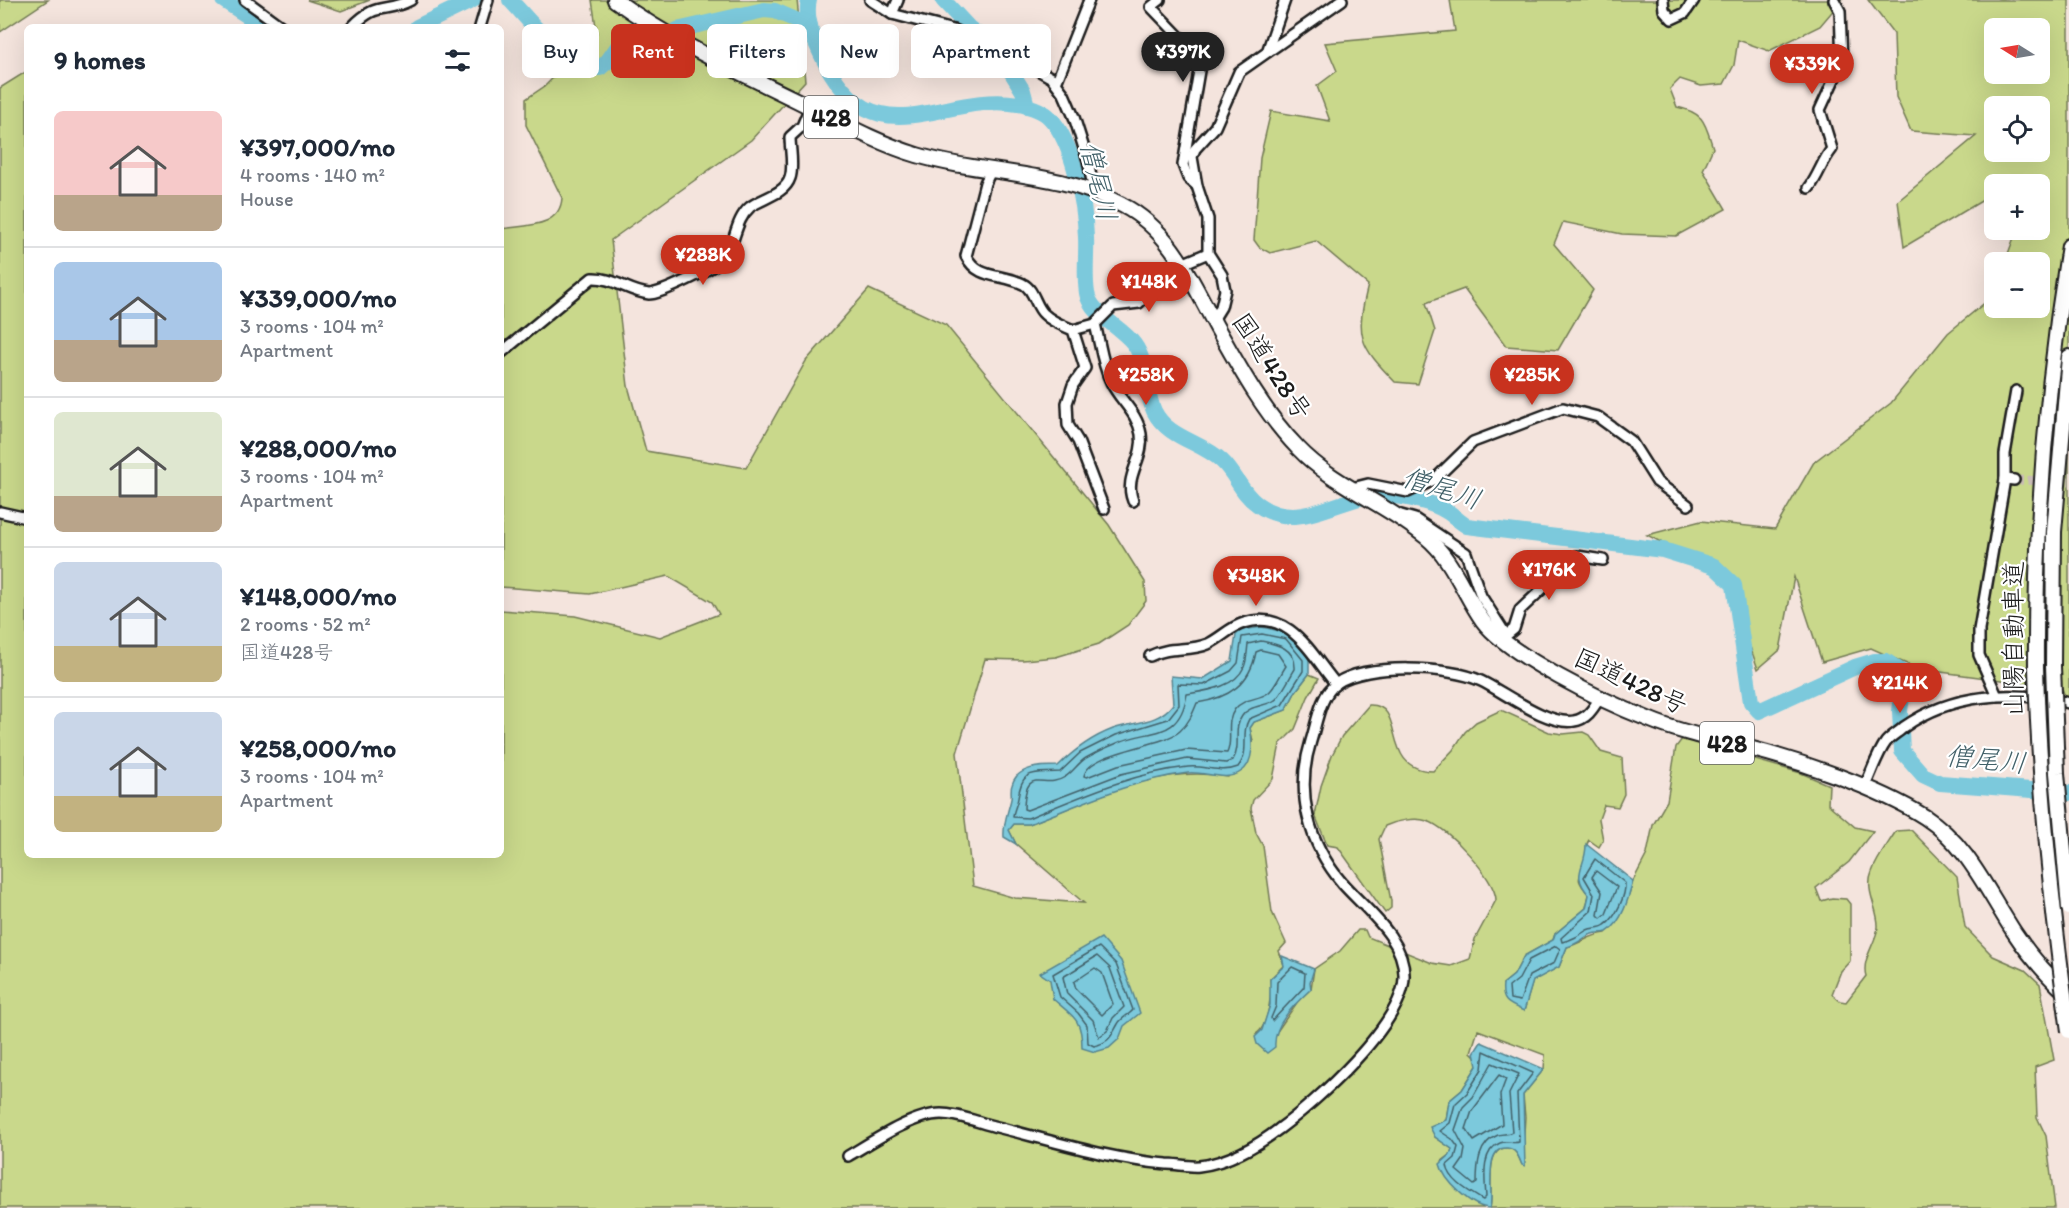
<!DOCTYPE html>
<meta charset="utf-8">
<style>
body{margin:0;font-family:Itim,"Klee One",sans-serif;background:#f6f6f7;color:#1f2937;height:100vh;display:flex;flex-direction:column;font-size:22px;white-space:nowrap}
*{box-sizing:border-box;margin:0}
p{font-size:20px;color:#747a83}
.icon{flex:none;width:33px;height:33px;fill:none;stroke:currentColor;stroke-width:2;stroke-linecap:round;stroke-linejoin:round}
.map{position:relative;flex:1;overflow:hidden}
.sheet{position:absolute;left:24px;top:24px;width:480px;height:834px;display:flex;flex-direction:column;background:#fff;border-radius:9px;box-shadow:0 6px 24px #0002}
.sheet>*{flex:none}
.banner{position:absolute;left:522px;top:24px;width:570px;height:54px;display:flex;gap:12px}
.needle{width:39px;rotate:281deg}
.controls{position:absolute;left:1984px;top:18px;display:grid;gap:12px}
.controls a{display:grid;place-items:center;width:66px;height:66px;border-radius:9px;background:#fff;box-shadow:0 6px 24px #0002;font-size:30px}
.price{position:absolute;translate:-50% -51px;padding:0 14px;border-radius:21px;background:#c8321e;color:#fff;font-size:20px;line-height:39px;filter:drop-shadow(0 2px 3px #0008)}
.price::after{content:'';position:absolute;left:50%;top:36px;width:18px;height:14px;margin-left:-9px;background:inherit;clip-path:polygon(0 0,100% 0,50% 100%)}
.price.on{background:#222;color:#fff}
ul{padding:0;list-style:none}
li{display:flex;align-items:center;gap:18px;height:150px;padding:0 30px}
li+li{border-top:2px solid #e0e1e3}
li span{display:grid;place-items:center;flex:none;width:168px;height:120px;border-radius:9px;color:#555}
li>.icon{margin-inline-start:auto}
span .icon{width:72px;height:72px;fill:#fffc;stroke-width:1}
li b{font-size:26px}
h2{display:flex;justify-content:space-between;align-items:center;height:72px;padding:0 30px;font-size:26px}
.tag{padding:0 21px;border-radius:9px;background:#fff;box-shadow:0 6px 24px #0002;font-size:21px;line-height:54px}
.tag.on{background:#c8321e;color:#fff}
.map>svg:first-child{display:block}
</style>
<div class="map">
<svg width="2069" height="1208" viewBox="0 0 2069 1208">
<rect width="100%" height="100%" fill="#f4e4dd"/>
<filter id="ink" filterUnits="userSpaceOnUse"><feTurbulence type="fractalNoise" baseFrequency=".0167" numOctaves="2"/><feDisplacementMap in="SourceGraphic" scale="12" xChannelSelector="R" yChannelSelector="G"/><feConvolveMatrix kernelMatrix="1 2 1 2 8 2 1 2 1" color-interpolation-filters="sRGB"/></filter>
<g filter="url(#ink)">
<!-- green -->
<g fill="#c9d88b" stroke="#727a54" stroke-width="1.5" fill-rule="evenodd">
<polygon points="0,0 48,0 0,32"/>
<polygon points="307,0 370,0 341,11"/>
<path d="M592,0H797L805,81L751,140L611,240L628,386L646,451L746,468L806,361L869,289L946,325L1109,525L1145,582L1146,601L1128,625L1099,644L1056,657L1023,660L985,659L957,753L973,886L1015,898L1084,903L1016,844L1009,830L1014,824H1029C1091,800 1160,763 1228,777L1253,741L1250,728L1254,722L1286,710L1296,691L1309,674L1319,678L1308,697L1295,729L1280,744L1273,779L1253,800L1251,808L1256,833L1263,846L1272,912L1286,943L1279,951L1284,965L1270,979C1272,993 1269,1026 1256,1034L1274,1036L1298,1001L1311,989L1314,969L1340,951L1358,930H1365L1368,937L1432,963L1451,966L1470,959L1475,939L1496,900C1496,879 1448,827 1427,821C1415,817 1396,821 1385,826L1379,839L1391,901V908L1385,913L1338,847L1327,845L1315,815L1321,786L1332,755L1342,736L1369,705C1408,703 1378,770 1433,771L1453,750L1465,732L1476,722L1501,710L1549,732L1563,734L1583,732L1589,735L1601,752L1622,758L1624,794L1618,807L1604,805L1599,819L1603,840L1599,847L1589,840C1584,847 1588,852 1586,860C1580,879 1573,876 1589,895L1586,908L1555,934L1553,940L1524,956L1514,975L1503,984L1524,1011L1533,980L1559,967L1567,947C1582,943 1591,934 1606,933L1629,895L1633,881L1647,854L1653,825L1667,801L1676,747L1682,739L1801,773L1829,785L1828,804L1855,827L1873,831L1849,862L1816,888L1821,901L1832,898L1846,899L1850,904V961L1841,971L1832,994L1840,1001L1846,1002L1866,976C1861,960 1876,943 1878,927C1879,909 1864,891 1872,872C1877,858 1888,844 1896,831L1911,830L1957,877L1965,927L1993,956L2025,970L2040,984L2054,1060L2035,1067L2037,1117L2046,1136L2055,1208H1490C1494,1194 1483,1147 1507,1148C1517,1149 1519,1158 1522,1165L1525,1117L1523,1095L1544,1069L1545,1055L1478,1030L1471,1052L1478,1059L1477,1066L1462,1090L1449,1101L1446,1120L1435,1137L1452,1149L1450,1155L1442,1161L1483,1208H0V88L27,71V855H501V610L575,616L660,637L719,614L712,602L668,576L590,594L501,587V229C525,225 560,228 562,198L526,125V99L545,86L597,33Z"/>
<path d="M1450,0H1842L1820,26L1769,51L1738,40L1734,65L1724,84L1701,86L1680,79L1670,89L1677,107C1705,113 1705,123 1713,148L1703,170L1726,209L1676,236L1622,234L1563,222L1554,244L1593,290L1558,350L1506,346L1464,289L1426,303L1435,331L1418,384L1395,382C1359,345 1355,337 1368,285L1316,241L1270,253L1259,247L1254,240L1260,158L1271,111L1330,121L1317,86L1337,71L1325,43L1455,31Z"/>
<path d="M1868,0H2069V709L2062,688L1918,669L1871,648L1822,662L1794,577L1780,650L1758,669L1724,574L1647,535L1701,521L1775,529L1814,462L1891,403L1948,333L1993,296L1995,290V308H2040V262H2005L2016,232L2014,230H2040V184H1995V211L1983,200L1904,247L1898,201L1976,136L1911,131L1896,97L1894,34ZM1995,28H2040V74H1995ZM1995,106H2040V152H1995Z"/>
</g>
<!-- water -->
<g fill="#7cc9dc" stroke="#56848f" stroke-width="1.5">
<path d="M1262,627L1289,633L1303,647L1309,659V674L1296,691L1286,710L1254,722L1250,728C1253,741 1254,762 1242,771C1226,783 1206,771 1188,773C1132,780 1081,804 1029,824H1014L1009,830L1016,844L1004,837C1003,822 1008,813 1011,799C1012,795 1010,789 1012,785C1017,766 1042,766 1058,766C1074,750 1092,737 1113,729C1135,721 1158,724 1173,704L1171,676L1203,679L1232,661L1236,635L1241,630Z"/>
<path d="M1586,844L1633,881C1629,897 1622,923 1607,932C1602,934 1597,932 1592,934C1584,937 1578,944 1567,947L1559,967L1533,981L1524,1011C1508,1004 1501,1002 1503,984L1514,975L1524,956L1553,940L1555,934L1586,908L1589,895C1570,873 1586,869 1586,844Z"/>
<path d="M1101,938L1121,961L1140,1013L1124,1026L1119,1039L1109,1048L1095,1052L1082,1048C1082,1019 1074,1017 1053,999L1050,980L1040,973Z"/>
<path d="M1282,956L1314,969L1310,982L1311,989C1295,1004 1273,1024 1275,1047L1267,1053L1257,1044L1255,1037L1262,1030L1270,1005V979L1284,966Z"/>
<path d="M1481,1042L1544,1069L1523,1095L1525,1166L1522,1165C1519,1158 1517,1149 1507,1148C1483,1146 1494,1194 1490,1208C1472,1208 1444,1181 1440,1164L1450,1155L1452,1149L1435,1137L1430,1127L1446,1120L1449,1101L1462,1090L1477,1066L1474,1053Z"/>
</g>
<g fill="none" stroke-linecap="round" stroke-linejoin="round">
<!-- shore -->
<g stroke="#426169" stroke-width="1.5">
<path d="M1262,634L1286,639L1303,660V671L1282,705L1249,719C1240,734 1251,751 1238,767C1221,774 1205,765 1188,767C1132,773 1080,797 1028,818L1013,817C1013,811 1017,805 1018,798C1022,768 1033,774 1060,772L1080,753L1116,735L1168,719L1179,705L1178,684L1204,685L1231,671L1238,663L1242,637Z"/>
<path d="M1261,641C1277,644 1296,648 1295,669C1291,675 1280,697 1275,700C1265,707 1249,705 1242,716C1232,730 1242,744 1233,760L1226,763L1187,759L1121,774L1027,810L1024,809C1025,763 1044,791 1065,777C1073,772 1078,763 1086,758C1095,753 1105,748 1115,744C1148,727 1179,743 1187,694C1205,691 1235,688 1244,667C1247,660 1247,651 1248,644Z"/>
<path d="M1261,650L1278,654L1286,666C1281,673 1275,688 1268,693C1258,700 1244,698 1235,709C1224,724 1234,738 1227,753L1186,750L1118,765L1087,777L1084,776C1089,751 1162,747 1180,731C1189,723 1193,713 1197,703C1229,698 1250,684 1256,652Z"/>
<path d="M1595,859L1625,883C1626,895 1616,918 1605,925C1600,929 1593,927 1587,930C1578,936 1572,940 1562,942L1561,938L1591,911L1594,894L1584,877Z"/>
<polygon points="1596,871 1617,887 1606,914 1601,918 1598,915 1602,892 1592,877"/>
<polygon points="1556,946 1560,949 1554,963 1529,976 1520,1001 1510,999 1509,987 1519,979 1529,960"/>
<path d="M1099,947L1116,964L1133,1010C1129,1015 1121,1018 1118,1024C1111,1036 1110,1042 1094,1046L1088,1043L1087,1025L1078,1013L1060,997L1053,974Z"/>
<polygon points="1097,956 1110,968 1124,1007 1113,1018 1107,1031 1099,1037 1093,1020 1067,994 1063,977"/>
<polygon points="1292,967 1305,973 1304,987 1272,1021 1271,1018 1276,1006 1277,982"/>
<polygon points="1095,968 1102,973 1113,1004 1102,1015 1076,989 1074,982"/>
<path d="M1484,1051L1533,1073L1517,1094L1519,1142C1513,1144 1507,1140 1500,1143C1480,1151 1485,1180 1486,1197L1483,1200C1470,1192 1449,1181 1447,1165L1455,1158L1458,1147L1452,1139L1440,1131L1450,1123L1455,1104L1467,1093L1482,1069Z"/>
<path d="M1492,1063L1519,1074L1509,1094L1512,1132C1507,1135 1504,1133 1498,1135C1478,1143 1477,1165 1477,1183L1474,1185L1456,1170L1463,1160L1465,1149L1455,1130L1463,1107L1473,1097Z"/>
<polygon points="1499,1075 1506,1079 1500,1095 1502,1124 1474,1141 1466,1129 1472,1111"/>
</g>
<!-- river -->
<g stroke="#7cc9dc" stroke-width="16">
<polyline points="223,0 265,27"/>
<path d="M510,0C534,25 562,65 600,68L607,62L628,32L633,29L651,32"/>
<path d="M809,0C804,21 816,44 825,62C876,161 942,91 1018,104C1028,106 1043,110 1050,118C1073,142 1085,204 1086,237C1087,255 1084,275 1087,293C1090,314 1122,327 1134,344C1148,363 1144,389 1154,411C1168,439 1201,441 1222,461C1236,474 1241,493 1257,504C1302,537 1342,491 1388,495C1405,497 1432,502 1446,511C1454,515 1459,522 1467,526L1663,550L1714,566L1734,585L1751,702L1759,711L1855,667L1875,661H1886L1899,670L1904,683L1900,711L1902,751L1923,775L1940,783L2069,793"/>
<polyline points="943,0 969,28 996,47 1023,91 1027,106"/>
<polyline points="417,27 473,0"/>
<polyline points="677,30 764,10 775,11 810,26"/>
</g>
<!-- minor-tunnel -->
<polyline stroke="#c9bcb6" stroke-width="9" stroke-dasharray="9 4.5" stroke-linecap="butt" points="2014,480 2069,481"/>
<defs>
<g id="minor">
<polyline points="245,0 282,27"/>
<polyline points="870,0 892,14 957,31 988,52 1029,65 1052,78 1064,94 1074,117 1088,161 1094,192"/>
<polyline points="1160,0 1151,7 1201,59 1183,165 1188,178 1197,186"/>
<polyline points="1663,0 1664,10 1672,19 1685,13 1694,0"/>
<polyline points="892,14 898,0"/>
<path d="M352,27C378,0 384,14 411,0"/>
<polyline points="480,27 488,0"/>
<polyline points="1267,52 1285,0"/>
<polyline points="1056,83 1089,0"/>
<path d="M992,169L985,183L966,256C978,280 1001,273 1023,284C1034,289 1035,306 1044,314C1052,322 1064,326 1073,330L1085,368L1073,385L1067,403L1068,425L1078,441L1104,509"/>
<path d="M1809,188C1819,175 1822,161 1832,149L1820,110L1842,62L1840,11L1834,0"/>
<polyline points="1213,320 1221,307 1225,290 1222,275 1208,253 1208,219 1197,186 1192,157 1195,149 1215,127 1239,72 1342,0"/>
<path d="M1095,324C1100,343 1102,364 1111,382C1120,401 1137,412 1141,434C1145,459 1123,476 1133,501"/>
<polyline points="1073,330 1095,324 1113,306 1139,303 1158,282 1182,264 1208,253"/>
<path d="M501,353L592,278C613,277 629,292 649,294C661,294 714,268 723,259C736,245 734,221 750,207C762,198 785,194 790,178C794,167 790,149 790,137L802,126L810,107"/>
<polyline points="2005,479 2005,454 2016,391"/>
<polyline points="1352,488 1368,484 1408,492 1434,480 1473,442 1563,408 1598,417 1631,441 1657,482 1688,505"/>
<polyline points="0,512 27,518"/>
<polyline points="1401,515 1415,519 1466,553 1481,596 1506,635"/>
<polyline points="1503,638 1514,629 1520,610 1577,556 1603,560"/>
<path d="M1150,656C1169,646 1189,652 1208,644C1221,638 1230,627 1244,623C1290,608 1312,656 1336,684"/>
<polyline points="1997,696 1979,655 1979,630 2005,479 2014,480"/>
<path d="M1864,788C1871,774 1877,754 1886,742C1891,736 1899,732 1904,727C1952,693 2013,690 2069,703"/>
<path d="M848,1156C872,1142 913,1114 941,1114C959,1114 980,1123 997,1127C1054,1141 1108,1159 1167,1164C1177,1164 1188,1167 1199,1166C1227,1163 1257,1146 1279,1129C1316,1102 1402,1025 1404,978C1406,939 1366,910 1343,884C1308,843 1295,792 1311,741C1317,722 1320,695 1337,683C1367,663 1449,666 1481,681C1504,692 1548,726 1574,721C1588,719 1594,707 1601,696"/>
</g>
<g id="highway">
<path d="M615,0C670,40 731,68 792,98C833,118 874,142 917,155C987,176 1056,169 1122,205C1171,230 1191,280 1216,326C1240,369 1264,413 1298,448C1334,486 1386,503 1426,537C1453,559 1463,593 1483,621C1509,656 1605,702 1648,719C1679,732 1712,739 1745,747C1800,761 1877,787 1925,817C1968,845 1987,891 2014,932C2029,955 2048,976 2068,995"/>
<polyline points="2053,666 2054,532 2069,357"/>
<path d="M2036,667C2035,525 2046,386 2069,246"/>
</g>
</defs>
<!-- minor casing -->
<use href="#minor" stroke="#1c1c1c" stroke-width="14"/>
<!-- highway casing -->
<use href="#highway" stroke="#1c1c1c" stroke-width="18"/>
<!-- minor -->
<use href="#minor" stroke="#fff" stroke-width="9"/>
<!-- highway -->
<use href="#highway" stroke="#fff" stroke-width="14"/>
<defs>
<g id="highway-bridge">
<polyline points="2053,666 2057,773 2069,908"/>
<path d="M2036,667C2039,790 2052,910 2069,1031"/>
</g>
</defs>
<!-- highway-bridge casing -->
<use href="#highway-bridge" stroke="#1c1c1c" stroke-width="18" stroke-linecap="butt"/>
<!-- highway-bridge -->
<use href="#highway-bridge" stroke="#fff" stroke-width="14"/>
</g>
</g>
<g text-anchor="middle" dominant-baseline="central" stroke-width="4.5" stroke-linejoin="round" paint-order="stroke">
<!-- shield labels -->
<g fill="#fff" stroke="#606060" stroke-width="1.5">
<rect x="804" y="96" width="54" height="42" rx="4.5"/>
<rect x="1700" y="722" width="54" height="42" rx="4.5"/>
</g>
<g font-size="24" font-weight="bold" fill="#1c1c1c">
<text x="831" y="117">428</text>
<text x="1727" y="743">428</text>
</g>
<!-- street labels -->
<g font-size="26" fill="#1c1c1c" stroke="#fff">
<text transform="translate(1272 366) rotate(57)">国道428号</text>
<text transform="translate(2013 639) rotate(-90)">山陽自動車道</text>
<text transform="translate(1631 681) rotate(25)">国道428号</text>
</g>
<!-- water labels -->
<g font-size="27" font-style="italic" fill="#426169" stroke="#fff">
<text transform="translate(1099 181) rotate(77)">僧尾川</text>
<text transform="translate(1442 488) rotate(18)">僧尾川</text>
<text transform="translate(1986 759) rotate(6)">僧尾川</text>
</g>
</g>
</svg>
<div class="controls">
<a><svg class="needle" viewBox="-14 -14 28 28"><path d="M0-13l5 13h-10z" fill="#e53935"/><path d="M0 13l5-13h-10z" fill="#747a83"/></svg></a>
<a><svg class="icon" aria-label="locate" viewBox="0 0 24 24"><circle cx="12" cy="12" r="6"/><path d="M12 2v4M12 18v4M2 12h4M18 12h4"/></svg></a>
<a>+</a>
<a>−</a>
</div>
<b class="price on" style="left:1183px;top:83px">¥397K</b>
<b class="price" style="left:1812px;top:95px">¥339K</b>
<b class="price" style="left:703px;top:286px">¥288K</b>
<b class="price" style="left:1149px;top:313px">¥148K</b>
<b class="price" style="left:1146px;top:406px">¥258K</b>
<b class="price" style="left:1532px;top:406px">¥285K</b>
<b class="price" style="left:1549px;top:601px">¥176K</b>
<b class="price" style="left:1256px;top:607px">¥348K</b>
<b class="price" style="left:1900px;top:714px">¥214K</b>
<div class="banner">
<a class="tag">Buy</a>
<a class="tag on">Rent</a>
<a class="tag">Filters</a>
<a class="tag">New</a>
<a class="tag">Apartment</a>
</div>
<section class="sheet">
<h2>9 homes<svg class="icon" aria-label="filters" viewBox="0 0 24 24"><path d="M4 7h16M4 17h16"/><circle cx="9" cy="7" r="2"/><circle cx="15" cy="17" r="2"/></svg></h2>
<ul>
<li><span style="background:linear-gradient(#f6c9c9 70%,#b9a48a 0)"><svg class="icon" aria-label="home" viewBox="0 0 24 24"><path d="M3 11l9-7 9 7M6 9v11h12V9"/></svg></span><div><b>¥397,000/mo</b><p>4 rooms · 140 m²</p><p>House</p></div></li>
<li><span style="background:linear-gradient(#a9c7e8 65%,#b9a48a 0)"><svg class="icon" aria-label="home" viewBox="0 0 24 24"><path d="M3 11l9-7 9 7M6 9v11h12V9"/></svg></span><div><b>¥339,000/mo</b><p>3 rooms · 104 m²</p><p>Apartment</p></div></li>
<li><span style="background:linear-gradient(#dfe7d0 70%,#b9a48a 0)"><svg class="icon" aria-label="home" viewBox="0 0 24 24"><path d="M3 11l9-7 9 7M6 9v11h12V9"/></svg></span><div><b>¥288,000/mo</b><p>3 rooms · 104 m²</p><p>Apartment</p></div></li>
<li><span style="background:linear-gradient(#c9d6e8 70%,#c2b280 0)"><svg class="icon" aria-label="home" viewBox="0 0 24 24"><path d="M3 11l9-7 9 7M6 9v11h12V9"/></svg></span><div><b>¥148,000/mo</b><p>2 rooms · 52 m²</p><p>国道428号</p></div></li>
<li><span style="background:linear-gradient(#c9d6e8 70%,#c2b280 0)"><svg class="icon" aria-label="home" viewBox="0 0 24 24"><path d="M3 11l9-7 9 7M6 9v11h12V9"/></svg></span><div><b>¥258,000/mo</b><p>3 rooms · 104 m²</p><p>Apartment</p></div></li>
</ul>
</section>
</div>
